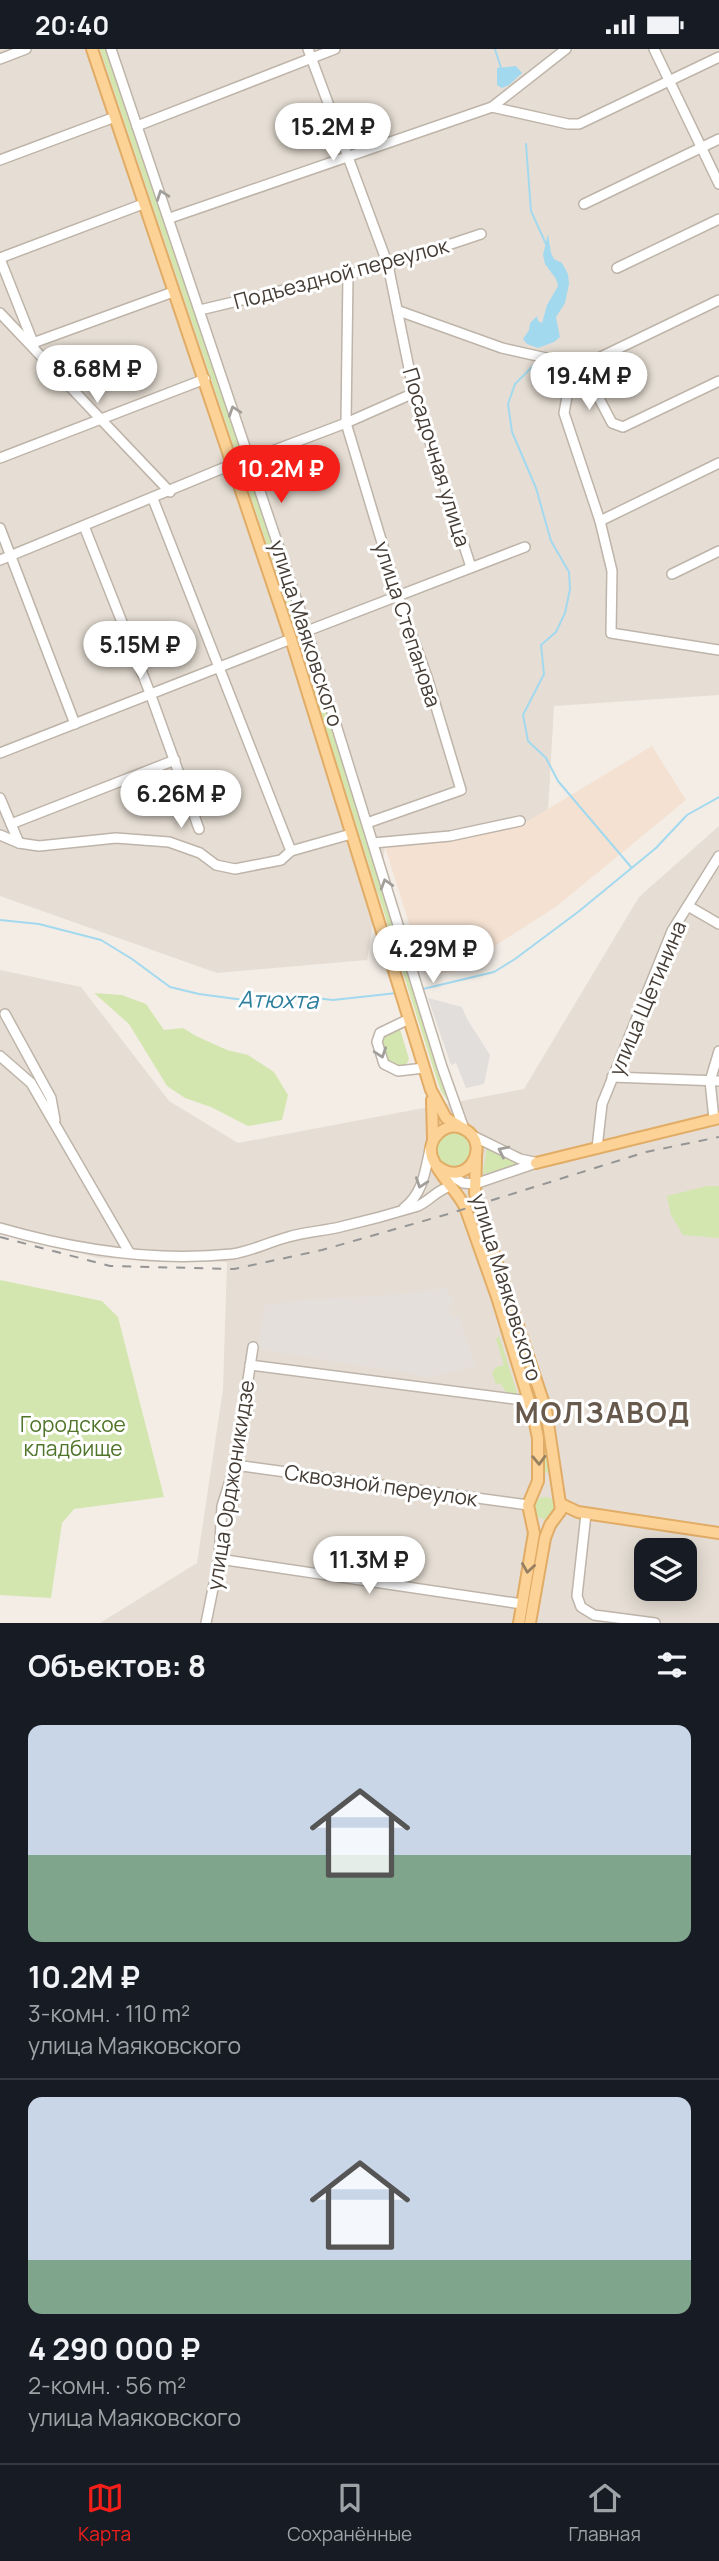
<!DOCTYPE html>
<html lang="ru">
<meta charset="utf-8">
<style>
body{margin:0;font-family:Manrope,sans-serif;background:#242831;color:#f1f3f6;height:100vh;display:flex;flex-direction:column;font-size:26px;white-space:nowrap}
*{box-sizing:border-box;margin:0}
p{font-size:23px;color:#9ea1a6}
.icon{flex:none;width:38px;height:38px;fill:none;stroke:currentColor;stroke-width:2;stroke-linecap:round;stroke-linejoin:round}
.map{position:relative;height:1574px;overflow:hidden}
.sheet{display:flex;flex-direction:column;background:#171b24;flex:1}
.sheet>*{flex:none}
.buttons{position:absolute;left:634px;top:1489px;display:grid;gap:14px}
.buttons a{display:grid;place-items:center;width:63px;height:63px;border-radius:14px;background:#171b24;box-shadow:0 4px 18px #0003;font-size:35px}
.price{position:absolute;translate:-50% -60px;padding:0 16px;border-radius:24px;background:#fff;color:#222;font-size:23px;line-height:46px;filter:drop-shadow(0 2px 4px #0008)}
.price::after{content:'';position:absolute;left:50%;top:42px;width:21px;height:16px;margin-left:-10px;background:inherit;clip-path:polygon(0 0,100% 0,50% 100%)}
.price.current{background:#f51f1a;color:#fff}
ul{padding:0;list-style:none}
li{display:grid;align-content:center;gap:14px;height:371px;padding:0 28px}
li+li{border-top:2px solid #363941}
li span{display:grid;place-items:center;height:217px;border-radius:14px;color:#555}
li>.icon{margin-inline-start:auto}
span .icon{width:126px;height:126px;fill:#fffc;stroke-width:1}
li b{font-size:30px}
h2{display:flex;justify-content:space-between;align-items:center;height:84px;padding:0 28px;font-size:30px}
.status{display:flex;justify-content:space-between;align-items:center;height:49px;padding:0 35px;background:#171b24;direction:ltr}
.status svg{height:19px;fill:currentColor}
.menu{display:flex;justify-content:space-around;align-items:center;height:98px;border-top:2px solid #363941;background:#171b24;font-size:19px;color:#9ea1a6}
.menu a{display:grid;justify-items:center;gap:4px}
.menu .current{color:#f51f1a}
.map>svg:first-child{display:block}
</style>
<div class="status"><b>20:40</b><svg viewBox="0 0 49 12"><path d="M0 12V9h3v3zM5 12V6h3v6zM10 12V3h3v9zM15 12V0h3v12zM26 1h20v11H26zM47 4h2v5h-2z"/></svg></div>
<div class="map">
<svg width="719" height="1574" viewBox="0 0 719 1574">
<rect width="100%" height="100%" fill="#f3ede6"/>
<!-- residential -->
<g fill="#e6ded4" fill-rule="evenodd">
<polygon points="0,0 719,0 719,646 554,657 548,762 520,777 450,790 385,798 367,911 217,924 0,847"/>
<path d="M719,777V1574H100L197,1514L223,1340L227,1213L99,1209L0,1183V921L81,938L169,1052L238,1094L524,1040L639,848ZM646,1502H684V1540H646Z"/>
</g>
<!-- commercial -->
<polygon fill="#f4e1d1" points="652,697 686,751 557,857 454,923 425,925 385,798 450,790 520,777"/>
<!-- industrial -->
<polygon fill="#e5dfdb" points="448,1238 449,1246 453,1248 454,1253 448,1256 452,1268 459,1267 476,1317 426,1329 413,1325 257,1300 265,1256 302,1251 403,1245"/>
<!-- green -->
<g fill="#d4e6af">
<polygon points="100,0 107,0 285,523 453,1060 441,1042 437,1031 277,525"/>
<polygon points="94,944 122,946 146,955 164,981 183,979 196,987 227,1001 248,1006 274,1023 288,1046 282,1071 248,1077 211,1058 185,1049 167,1037 129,975"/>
<polygon points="399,977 409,1010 406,1016 396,1019 386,1013 380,995 382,984"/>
<circle cx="454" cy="1101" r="18"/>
<polygon points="487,1097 521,1116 483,1125"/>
<polygon points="707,1137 719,1137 719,1189 683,1186 671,1166 667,1147"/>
<polygon points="477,1168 540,1361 548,1392 548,1424 543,1423 542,1388 473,1169"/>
<polygon points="0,1231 102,1252 118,1268 164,1448 74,1460 62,1474 51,1549 0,1546"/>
<polygon points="499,1287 517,1344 516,1345 506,1343 500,1334 496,1335 492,1324 496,1318 504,1316 496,1290"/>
<circle cx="545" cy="1459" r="11"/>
</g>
<!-- parking -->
<polygon fill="#e1dedb" points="428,949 462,958 467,970 490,1006 484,1035 466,1039 456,1014 451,1016"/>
<!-- water -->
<g fill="#a3d9ee">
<polygon points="516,17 522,24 509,36 502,39 497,36 497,19"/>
<polygon points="548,185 551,204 554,210 562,214 568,225 569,235 565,254 556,268 560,288 554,293 538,299 527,295 523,290 529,281 530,274 537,267 538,272 542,274 547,256 558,237 556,230 545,215 543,206"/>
</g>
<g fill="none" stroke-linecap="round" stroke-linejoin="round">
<!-- stream -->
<g stroke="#a3d9ee" stroke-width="2">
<polyline points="495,0 501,19"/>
<polyline points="526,95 531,162 546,195"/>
<polyline points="534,316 515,335 508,355 512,383 536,439 551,492 569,523 570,540 565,564 556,583 541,596 544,625 523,666 528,692 546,709 558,732 631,818"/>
<polyline points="0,871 39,875 101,891 132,910 170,938 199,945 244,951 297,947 333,951 397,944"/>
<polyline points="423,940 494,923 515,910 578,863 656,799 687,766 719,748"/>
</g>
<defs>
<g id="minor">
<polyline points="111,0 307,582 442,1018 464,1080"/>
<polyline points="308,0 388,216 414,344 471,518"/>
<polyline points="654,0 719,135"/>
<polyline points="0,10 26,0"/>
<polyline points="492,58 568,75 579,75 719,8"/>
<polyline points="137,77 335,0"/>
<polyline points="0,111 115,68"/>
<polyline points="584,155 719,90"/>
<polyline points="170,169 492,58 566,0"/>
<polyline points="0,209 143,155"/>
<polyline points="0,210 34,296"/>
<polyline points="617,219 719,170"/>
<polyline points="348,226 346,374 398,547 427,628 461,741 367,774"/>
<polyline points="200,261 388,216 481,185"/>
<polyline points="399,262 502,299 582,317 719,251"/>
<polyline points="0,264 170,443"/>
<polyline points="33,294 173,243"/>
<polyline points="573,315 564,364 600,472 612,522 611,584 719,601"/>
<polyline points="582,317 612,374 623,378 719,332"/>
<polyline points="0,409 205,330"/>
<polyline points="251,410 346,374 414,344"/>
<polyline points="153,450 291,802"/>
<polyline points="600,472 719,414"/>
<polyline points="84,477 150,644 199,780"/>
<polyline points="0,479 75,675"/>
<polyline points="0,511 233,415"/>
<polyline points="672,525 719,502"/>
<polyline points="307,582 525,498"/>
<polyline points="0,704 291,590"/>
<polyline points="0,749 19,794"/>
<polyline points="11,775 175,711"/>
<polyline points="0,786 19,794 39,797 116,789 169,793 200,804 216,816 235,820 281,811 291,802 351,785"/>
<polyline points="373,794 450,787 520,772"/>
<polyline points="688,857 719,875"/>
<polyline points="5,965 51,1049 55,1071"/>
<polyline points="409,970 380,984 377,993 384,1015 398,1022 424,1019"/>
<polyline points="0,1007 31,1034 129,1203"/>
<polyline points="612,1028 719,1032"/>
<polyline points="714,1070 710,1032 719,1002"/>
<polyline points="471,1086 520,1110 534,1113"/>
<polyline points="597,1099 602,1055 672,882 719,807"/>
<polyline points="444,1122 463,1134 475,1135 536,1114"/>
<path d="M404,1159C423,1144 425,1123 430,1100"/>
<path d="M0,1179C73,1200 155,1213 232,1205C252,1202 269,1193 288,1188C305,1183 323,1182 340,1178C366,1172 392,1165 418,1157C432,1150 435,1142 451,1137"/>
<polyline points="250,1316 529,1352"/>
<polyline points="235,1416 528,1456"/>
<polyline points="586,1465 577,1547 581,1558 594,1566 655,1574"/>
<polyline points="219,1510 522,1555"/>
<polyline points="206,1574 219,1510 222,1457 235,1416 253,1298"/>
</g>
<g id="major">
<polyline points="92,0 291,590 431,1041 446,1069 464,1080"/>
<polyline points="432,1051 433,1090"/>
<polyline points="476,1109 475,1144 477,1154 546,1361 561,1461 550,1476 545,1489 530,1574"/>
<polyline points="536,1114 719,1069"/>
<path d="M436,1116C467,1142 493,1095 464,1080C446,1071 426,1090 432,1108C439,1127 456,1140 465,1158L497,1248L533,1365L538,1389V1432L528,1456L534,1484L519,1574"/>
<polyline points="561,1455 578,1463 719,1484"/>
</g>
</defs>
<!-- minor casing -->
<use href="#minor" stroke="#beb4a9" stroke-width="12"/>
<!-- major casing -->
<use href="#major" stroke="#e1ac66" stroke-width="14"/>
<!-- minor -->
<use href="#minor" stroke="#fff" stroke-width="9"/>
<!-- major -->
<use href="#major" stroke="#fcd296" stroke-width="10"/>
<!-- rail -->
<polyline stroke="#959595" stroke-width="2" stroke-dasharray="9 9" stroke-linecap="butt" points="0,1188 110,1217 234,1220 322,1201 448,1165 646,1103 719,1088"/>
</g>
<!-- one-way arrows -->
<defs><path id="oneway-chevron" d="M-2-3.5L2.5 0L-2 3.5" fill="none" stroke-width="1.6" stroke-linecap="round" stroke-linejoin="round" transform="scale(1.75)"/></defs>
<g stroke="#a29e9a">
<use href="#oneway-chevron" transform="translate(162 146) rotate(-110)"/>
<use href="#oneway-chevron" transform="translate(234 362) rotate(-109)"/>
<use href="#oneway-chevron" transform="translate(386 835) rotate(-107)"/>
<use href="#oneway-chevron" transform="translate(381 1004) rotate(71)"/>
<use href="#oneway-chevron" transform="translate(503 1102) rotate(-154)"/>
<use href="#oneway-chevron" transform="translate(421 1134) rotate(109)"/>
</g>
<g stroke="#978061">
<use href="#oneway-chevron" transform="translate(539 1411) rotate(88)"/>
<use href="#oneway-chevron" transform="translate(528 1519) rotate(99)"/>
</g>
<g text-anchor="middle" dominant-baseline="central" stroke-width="6" stroke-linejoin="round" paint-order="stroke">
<!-- street labels -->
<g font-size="21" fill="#453d35" stroke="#fff">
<text transform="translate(341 224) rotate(-15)">Подъездной переулок</text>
<text transform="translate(437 408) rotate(73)">Посадочная улица</text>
<text transform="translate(408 575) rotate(72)">улица Степанова</text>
<text transform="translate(307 584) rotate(72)">улица Маяковского</text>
<text transform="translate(647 949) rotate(-67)">улица Щетинина</text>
<text transform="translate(507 1238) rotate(73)">улица Маяковского</text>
<text transform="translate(230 1436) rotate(-81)">улица Орджоникидзе</text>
<text transform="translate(381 1436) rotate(8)">Сквозной переулок</text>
</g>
<!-- park labels -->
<g font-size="21" fill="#50752a" stroke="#fff">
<text x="73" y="1375">Городское<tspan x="73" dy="24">кладбище</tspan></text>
</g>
<!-- water labels -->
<g font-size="23" font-style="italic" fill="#2e7e9e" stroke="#fff">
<text transform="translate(278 950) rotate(1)">Атюхта</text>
</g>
<!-- district labels -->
<g font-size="28" font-weight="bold" letter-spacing="2" fill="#68594d" stroke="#fff">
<text x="603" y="1363">МОЛЗАВОД</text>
</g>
</g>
</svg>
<div class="buttons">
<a><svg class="icon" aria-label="layers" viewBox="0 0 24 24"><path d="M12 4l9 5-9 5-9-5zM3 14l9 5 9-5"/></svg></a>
</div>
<b class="price" style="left:333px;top:114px">15.2M ₽</b>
<b class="price" style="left:97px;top:356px">8.68M ₽</b>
<b class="price" style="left:589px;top:363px">19.4M ₽</b>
<b class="price current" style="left:281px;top:456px">10.2M ₽</b>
<b class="price" style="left:140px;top:632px">5.15M ₽</b>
<b class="price" style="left:181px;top:781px">6.26M ₽</b>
<b class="price" style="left:433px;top:936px">4.29M ₽</b>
<b class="price" style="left:369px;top:1547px">11.3M ₽</b>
</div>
<section class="sheet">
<h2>Объектов: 8<svg class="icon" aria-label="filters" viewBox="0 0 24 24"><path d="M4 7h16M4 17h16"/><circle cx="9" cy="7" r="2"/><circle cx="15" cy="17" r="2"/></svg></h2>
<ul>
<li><span style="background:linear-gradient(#c9d6e8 60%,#7fa58c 0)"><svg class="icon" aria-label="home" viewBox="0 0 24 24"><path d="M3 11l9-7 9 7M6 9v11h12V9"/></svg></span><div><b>10.2M ₽</b><p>3-комн. · 110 m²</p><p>улица Маяковского</p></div></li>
<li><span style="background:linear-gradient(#c9d6e8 75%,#7fa58c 0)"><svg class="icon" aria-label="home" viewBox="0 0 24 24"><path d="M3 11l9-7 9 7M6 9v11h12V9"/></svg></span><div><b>4 290 000 ₽</b><p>2-комн. · 56 m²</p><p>улица Маяковского</p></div></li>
</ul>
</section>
<nav class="menu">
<a class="current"><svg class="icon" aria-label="map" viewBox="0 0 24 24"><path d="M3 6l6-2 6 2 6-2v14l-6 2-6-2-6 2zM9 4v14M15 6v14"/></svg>Карта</a>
<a><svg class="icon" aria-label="saved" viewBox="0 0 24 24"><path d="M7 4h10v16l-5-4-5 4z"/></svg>Сохранённые</a>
<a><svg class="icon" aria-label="home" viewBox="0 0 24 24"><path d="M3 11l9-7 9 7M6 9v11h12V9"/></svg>Главная</a>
</nav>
